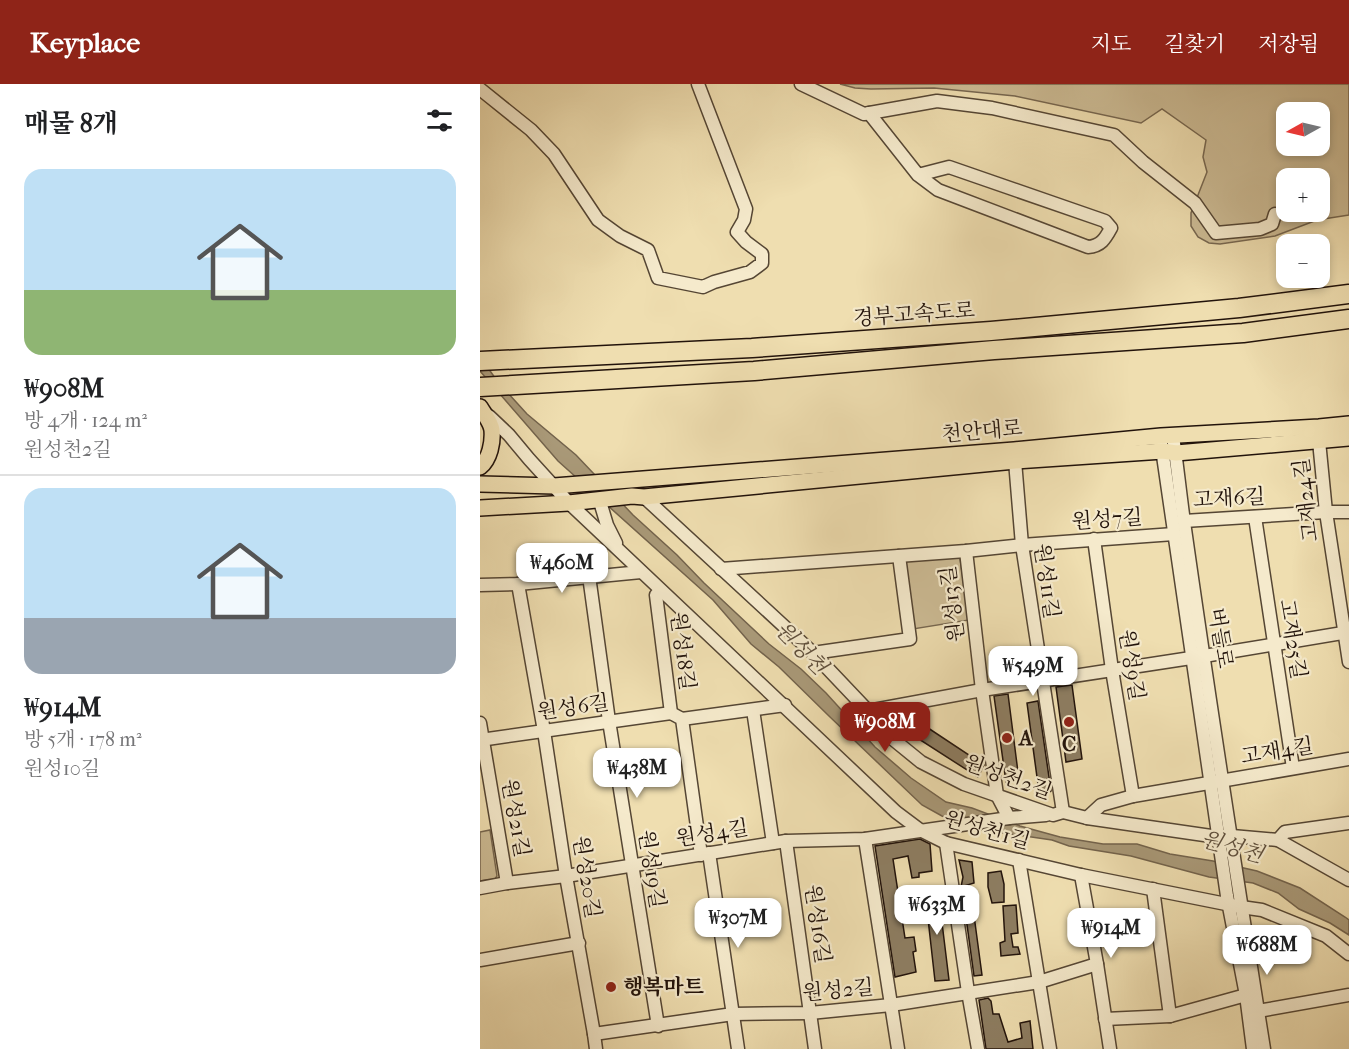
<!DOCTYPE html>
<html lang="ko">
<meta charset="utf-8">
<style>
body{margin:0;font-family:"IM FELL French Canon","Noto Serif KR",serif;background:#f6f6f6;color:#202124;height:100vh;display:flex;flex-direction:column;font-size:22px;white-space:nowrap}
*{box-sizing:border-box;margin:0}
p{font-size:20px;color:#757577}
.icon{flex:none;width:33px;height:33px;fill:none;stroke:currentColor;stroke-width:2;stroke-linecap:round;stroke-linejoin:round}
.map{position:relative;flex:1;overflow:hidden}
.drawer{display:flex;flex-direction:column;background:#fff;width:480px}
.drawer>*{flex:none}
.needle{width:39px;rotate:262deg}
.tools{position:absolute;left:796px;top:18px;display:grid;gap:12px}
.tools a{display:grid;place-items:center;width:54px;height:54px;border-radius:12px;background:#fff;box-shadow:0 3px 9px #0003;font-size:30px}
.price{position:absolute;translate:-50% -51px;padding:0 14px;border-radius:12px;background:#fff;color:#222;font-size:20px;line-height:39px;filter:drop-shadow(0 2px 3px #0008)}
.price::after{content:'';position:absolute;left:50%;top:36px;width:18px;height:14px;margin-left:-9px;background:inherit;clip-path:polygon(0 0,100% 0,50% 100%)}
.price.active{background:#8f2418;color:#fff}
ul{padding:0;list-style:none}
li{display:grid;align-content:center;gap:12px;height:318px;padding:0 24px}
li+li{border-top:2px solid #e0e0e0}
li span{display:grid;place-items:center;height:186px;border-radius:18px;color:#555}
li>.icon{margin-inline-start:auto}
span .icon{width:108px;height:108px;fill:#fffc;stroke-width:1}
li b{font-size:26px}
h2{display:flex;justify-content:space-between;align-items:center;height:72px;padding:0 24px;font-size:26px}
header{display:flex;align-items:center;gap:36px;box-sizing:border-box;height:84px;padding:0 30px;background:#8f2418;color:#fff}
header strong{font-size:28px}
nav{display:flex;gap:33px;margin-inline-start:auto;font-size:21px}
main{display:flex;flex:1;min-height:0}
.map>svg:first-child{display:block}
</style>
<header>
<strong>Keyplace</strong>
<nav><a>지도</a><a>길찾기</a><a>저장됨</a></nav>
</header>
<main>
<section class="drawer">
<h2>매물 8개<svg class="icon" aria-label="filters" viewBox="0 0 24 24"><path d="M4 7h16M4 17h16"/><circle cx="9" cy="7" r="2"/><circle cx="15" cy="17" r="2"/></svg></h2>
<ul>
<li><span style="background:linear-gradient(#bfe0f5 65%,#8fb573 0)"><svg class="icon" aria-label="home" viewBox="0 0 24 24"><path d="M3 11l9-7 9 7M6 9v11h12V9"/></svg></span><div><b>₩908M</b><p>방 4개 · 124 m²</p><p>원성천2길</p></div></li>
<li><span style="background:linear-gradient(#bfe0f5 70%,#9aa5b1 0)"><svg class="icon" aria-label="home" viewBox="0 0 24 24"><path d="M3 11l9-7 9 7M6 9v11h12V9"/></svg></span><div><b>₩914M</b><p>방 5개 · 178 m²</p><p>원성10길</p></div></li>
</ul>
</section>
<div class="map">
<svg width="869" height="965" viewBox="0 0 869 965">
<rect width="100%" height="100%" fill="#efdeb0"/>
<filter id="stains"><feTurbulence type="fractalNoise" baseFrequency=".00333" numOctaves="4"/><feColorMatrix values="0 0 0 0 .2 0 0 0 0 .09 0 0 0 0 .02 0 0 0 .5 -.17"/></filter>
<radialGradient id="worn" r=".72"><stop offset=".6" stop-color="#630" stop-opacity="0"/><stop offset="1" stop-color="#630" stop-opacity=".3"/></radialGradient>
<!-- green -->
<g fill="#ccbb94" stroke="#776750" stroke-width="1.5" fill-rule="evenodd">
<path d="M360,0H869V131L837,136L795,152L740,160L729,159L718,153L711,142V129L727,88L723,73L726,56L682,25L661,39L535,12L454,4L391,5L375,4ZM807,28H840V62H807ZM807,94H840V128H807Z"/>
<polygon points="472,462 479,468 489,536 433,545 423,471 427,466"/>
<polygon points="10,746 17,792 15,795 0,797 0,748"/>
</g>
<!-- water -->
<polygon fill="#a99978" stroke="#73634c" stroke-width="1.5" points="0,273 18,298 47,330 96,371 153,431 197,471 224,499 289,560 321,585 346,609 395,663 431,694 466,718 492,724 540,742 580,753 623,760 657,760 690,770 733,777 777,787 820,804 865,833 869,836 869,851 850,839 819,825 798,809 773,799 729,793 651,772 589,762 572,756 502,746 462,732 442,721 350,633 299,583 271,560 233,516 78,377 0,287"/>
<!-- building -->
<g fill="#8d7d61" stroke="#22130b" stroke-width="1.5">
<polygon points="592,601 602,675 586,678 576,603"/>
<polygon points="528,610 539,696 526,698 514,612"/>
<polygon points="558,617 571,707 567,710 559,708 547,619"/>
<polygon points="439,638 504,681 498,693 431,650"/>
<polygon points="440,755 450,760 452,787 439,789 439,793 432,794 428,772 413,775 425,854 434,853 436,867 433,868 436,888 415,893 395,762"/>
<polygon points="479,776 492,778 494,799 481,803 483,793"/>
<polygon points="521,787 524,800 524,818 512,819 508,803 508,789"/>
<polygon points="458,806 469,896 455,897 445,808"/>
<polygon points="536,821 538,849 531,850 533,863 538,863 540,870 521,872 520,859 525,857 523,822"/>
<polygon points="493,824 502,891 494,892 485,826"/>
<polygon points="508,914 511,917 513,930 519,930 528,958 542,954 540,939 550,937 553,965 506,965 499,916"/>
</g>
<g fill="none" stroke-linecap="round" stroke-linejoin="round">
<defs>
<g id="minor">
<polyline points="321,0 384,30 457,17 512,24 634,51 663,78 715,119 736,149 780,145 792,140 795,130"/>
<polyline points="0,5 51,46 74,70 118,136 140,152 168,166 178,194 223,203 234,198 270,188 282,179 282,170 266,158 257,148 264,136 266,125 218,0"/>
<path d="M389,29L438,91L458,106L608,163C621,162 625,155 631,144L625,137L469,83L438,91"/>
<polyline points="9,332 29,351 49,375 89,419 416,728 440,746 466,759 601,791 761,823 782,826 846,852 869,870"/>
<path d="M693,352C697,380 700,409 704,438C729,614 756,789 784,965"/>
<polyline points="839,357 846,428 869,578"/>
<polyline points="681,358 747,812 766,911 773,965"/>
<polyline points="535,377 542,461 583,728"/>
<polyline points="164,413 333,569 388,627 414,656 441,678 484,700 573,731 583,728 607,734 738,753 752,752 798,756 869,796"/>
<polyline points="121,421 127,441 136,459"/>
<polyline points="775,433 813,684"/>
<polyline points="704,437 846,428 869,428"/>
<polyline points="614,455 632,586 653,712"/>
<polyline points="486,467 502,606 517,711 529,734"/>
<polyline points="241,485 486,467 542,461 694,450"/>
<polyline points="109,492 129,637 178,942"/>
<polyline points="38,500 64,647 86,792 114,950"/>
<polyline points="0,501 38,500 161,488"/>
<polyline points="181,507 176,511 191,629 202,635 221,771"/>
<polyline points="333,569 430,555 419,472"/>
<polyline points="273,626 293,759"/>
<polyline points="388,627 502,606 724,572 869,548"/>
<polyline points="202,635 305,621"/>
<polyline points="0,639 27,799"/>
<polyline points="0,656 191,629"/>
<polyline points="607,734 621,721 653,712 869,675"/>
<polyline points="385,755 418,965"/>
<polyline points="798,756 805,748 869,739"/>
<polyline points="306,757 335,965"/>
<polyline points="466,759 488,908 498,965"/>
<polyline points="229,769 258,965"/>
<polyline points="539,776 570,965"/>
<polyline points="601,791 617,880 630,965"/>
<polyline points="0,804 27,799 86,792 306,757 385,755 529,734 566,731"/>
<polyline points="673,805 690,932"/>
<polyline points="0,876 99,859"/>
<polyline points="778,927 869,911"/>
<polyline points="625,935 690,932 766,911"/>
<polyline points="116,965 114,950 253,930 330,929 411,921 559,898 617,880"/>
</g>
<g id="major">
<path d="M0,323C4,330 11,338 12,346C13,358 10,375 0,383"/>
<polyline points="0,400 74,402 534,366 681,352 839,343 869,340"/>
<polyline points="0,424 89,419 152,412 164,413 535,377 683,367 696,369 869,354"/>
</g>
<g id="highway">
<polyline points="0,277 272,264 511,247 759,224 869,210"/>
<polyline points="0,303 274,287 514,266 763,249 869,235"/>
</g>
</defs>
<!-- minor casing -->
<use href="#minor" stroke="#554634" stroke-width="15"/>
<!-- major casing -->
<use href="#major" stroke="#22130b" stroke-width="18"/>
<!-- highway casing -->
<use href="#highway" stroke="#22130b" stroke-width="21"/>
<!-- minor -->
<use href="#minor" stroke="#f5eacc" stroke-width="12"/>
<!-- major -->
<use href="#major" stroke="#efdeb0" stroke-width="15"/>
<!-- highway -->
<use href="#highway" stroke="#efdeb0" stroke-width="18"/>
</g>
<!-- markers -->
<g fill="#8f2418" stroke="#f5eacc" stroke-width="2">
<circle cx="589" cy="638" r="6"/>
<circle cx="527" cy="654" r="6"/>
<circle cx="131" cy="903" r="6"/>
</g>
<g text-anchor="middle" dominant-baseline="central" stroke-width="4.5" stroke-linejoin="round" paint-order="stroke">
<!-- street labels -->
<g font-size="21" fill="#22130b" stroke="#f5eacc">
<text transform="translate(434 230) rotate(-4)">경부고속도로</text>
<text transform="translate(502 347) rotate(-5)">천안대로</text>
<text transform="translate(749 414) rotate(-3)">고재6길</text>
<text transform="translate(826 416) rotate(-97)">고재24길</text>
<text transform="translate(627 435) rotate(-4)">원성7길</text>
<text transform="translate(567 497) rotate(82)">원성11길</text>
<text transform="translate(472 520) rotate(-97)">원성13길</text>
<text transform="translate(741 554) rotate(81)">버들로</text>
<text transform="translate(813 555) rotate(81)">고재25길</text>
<text transform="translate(203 567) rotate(83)">원성18길</text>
<text transform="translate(652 581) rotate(81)">원성9길</text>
<text transform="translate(93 623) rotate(-8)">원성6길</text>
<text transform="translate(797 667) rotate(-9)">고재4길</text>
<text transform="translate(528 693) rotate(20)">원성천2길</text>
<text transform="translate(36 734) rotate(80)">원성21길</text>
<text transform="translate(507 746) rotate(16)">원성천1길</text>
<text transform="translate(232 749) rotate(-9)">원성4길</text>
<text transform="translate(172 785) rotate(81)">원성19길</text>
<text transform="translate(107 793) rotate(81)">원성20길</text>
<text transform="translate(338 840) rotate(82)">원성16길</text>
<text transform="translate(358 906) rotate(-5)">원성2길</text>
</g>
<!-- poi labels -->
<g font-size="21" font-weight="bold" fill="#22130b" stroke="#f5eacc" text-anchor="start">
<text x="539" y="654">A</text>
<text x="589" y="660" text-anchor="middle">C</text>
<text x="143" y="903">행복마트</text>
</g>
<!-- water labels -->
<g font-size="22" font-style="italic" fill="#5f4f3c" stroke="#f5eacc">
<text transform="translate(321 564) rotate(46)">원성천</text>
<text transform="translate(752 763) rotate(16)">원성천</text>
</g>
</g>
<rect width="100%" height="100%" filter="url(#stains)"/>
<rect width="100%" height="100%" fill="url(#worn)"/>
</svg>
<div class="tools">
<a><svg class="needle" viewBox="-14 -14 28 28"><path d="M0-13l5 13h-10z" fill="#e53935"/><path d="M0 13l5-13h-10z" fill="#757577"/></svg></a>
<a>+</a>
<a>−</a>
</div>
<b class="price" style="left:82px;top:510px">₩460M</b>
<b class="price" style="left:553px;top:613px">₩549M</b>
<b class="price active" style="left:405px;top:669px">₩908M</b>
<b class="price" style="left:157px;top:715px">₩438M</b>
<b class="price" style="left:457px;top:852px">₩633M</b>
<b class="price" style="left:258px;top:865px">₩307M</b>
<b class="price" style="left:631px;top:875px">₩914M</b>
<b class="price" style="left:787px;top:892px">₩688M</b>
</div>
</main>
